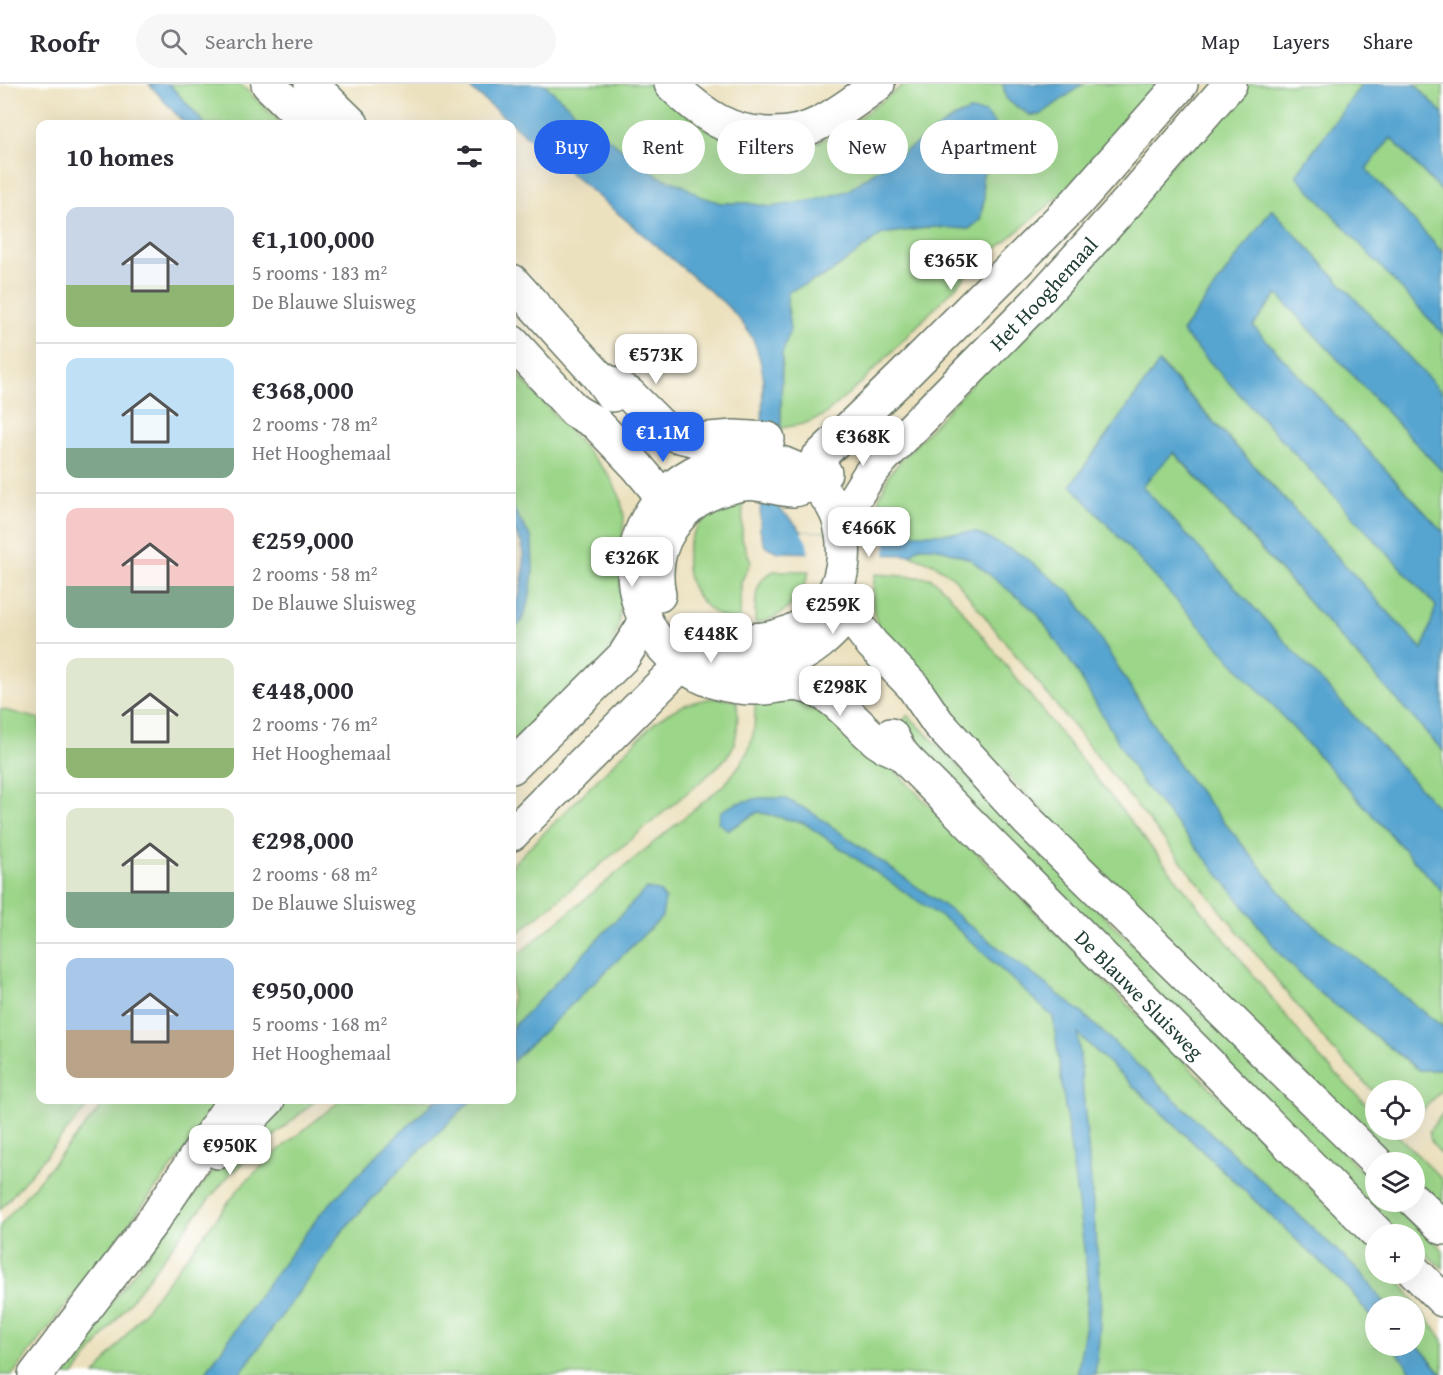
<!DOCTYPE html>
<meta charset="utf-8">
<style>
body{margin:0;font-family:"Gentium Book Plus",serif;background:#f7f7f7;color:#2b2b33;height:100vh;display:flex;flex-direction:column;font-size:22px;white-space:nowrap}
*{box-sizing:border-box;margin:0}
p{font-size:20px;color:#7c7c81}
.icon{flex:none;width:33px;height:33px;fill:none;stroke:currentColor;stroke-width:2;stroke-linecap:round;stroke-linejoin:round}
.map{position:relative;flex:1;overflow:hidden}
.details{position:absolute;left:36px;top:36px;width:480px;height:984px;display:flex;flex-direction:column;background:#fff;border-radius:12px;box-shadow:0 6px 24px #0002}
.details>*{flex:none}
.banner{position:absolute;left:534px;top:36px;width:570px;height:54px;display:flex;gap:12px}
.tools{position:absolute;left:1365px;top:996px;display:grid;gap:12px}
.tools a{display:grid;place-items:center;width:60px;height:60px;border-radius:50%;background:#fff;box-shadow:0 6px 24px #0002;font-size:30px}
.price{position:absolute;translate:-50% -51px;padding:0 14px;border-radius:12px;background:#fff;color:#222;font-size:20px;line-height:39px;filter:drop-shadow(0 2px 3px #0008)}
.price::after{content:'';position:absolute;left:50%;top:36px;width:18px;height:14px;margin-left:-9px;background:inherit;clip-path:polygon(0 0,100% 0,50% 100%)}
.price.current{background:#2563eb;color:#fff}
ul{padding:0;list-style:none}
li{display:flex;align-items:center;gap:18px;height:150px;padding:0 30px}
li+li{border-top:2px solid #e1e1e2}
li span{display:grid;place-items:center;flex:none;width:168px;height:120px;border-radius:12px;color:#555}
li>.icon{margin-inline-start:auto}
span .icon{width:72px;height:72px;fill:#fffc;stroke-width:1}
li b{font-size:26px}
h2{display:flex;justify-content:space-between;align-items:center;height:72px;padding:0 30px;font-size:26px}
.chip{padding:0 21px;border-radius:27px;background:#fff;box-shadow:0 6px 24px #0002;font-size:21px;line-height:54px}
.chip.current{background:#2563eb;color:#fff}
header{display:flex;align-items:center;gap:36px;box-sizing:border-box;height:84px;padding:0 30px;background:#fff;border-bottom:2px solid #e1e1e2}
header strong{font-size:28px}
nav{display:flex;gap:33px;margin-inline-start:auto;font-size:21px}
.search{width:420px;height:54px;background:#f7f7f7;display:flex;align-items:center;gap:15px;box-sizing:border-box;padding:0 21px;border-radius:33px;color:#7c7c81;font-size:22px}
.map>svg:first-child{display:block}
</style>
<header>
<strong>Roofr</strong>
<div class="search"><svg class="icon" aria-label="search" viewBox="0 0 24 24"><circle cx="10" cy="10" r="6"/><path d="M15 15l6 6"/></svg>Search here</div>
<nav><a>Map</a><a>Layers</a><a>Share</a></nav>
</header>
<div class="map">
<svg width="1443" height="1291" viewBox="0 0 1443 1291">
<rect width="100%" height="100%" fill="#fff"/>
<filter id="ink" filterUnits="userSpaceOnUse"><feTurbulence type="fractalNoise" baseFrequency=".0167" numOctaves="2"/><feDisplacementMap in="SourceGraphic" scale="12" xChannelSelector="R" yChannelSelector="G"/><feConvolveMatrix kernelMatrix="1 2 1 2 8 2 1 2 1" color-interpolation-filters="sRGB"/></filter>
<filter id="wash" filterUnits="userSpaceOnUse"><feTurbulence type="fractalNoise" baseFrequency=".008" numOctaves="4" result="noise"/><feDisplacementMap in="SourceGraphic" scale="24" xChannelSelector="R" yChannelSelector="G"/><feGaussianBlur stdDeviation="1.35" result="paint"/><feColorMatrix in="noise" values="0 0 0 0 0 0 0 0 0 0 0 0 0 0 0 0 0 1.4 0 .05"/><feComposite in="paint" operator="in"/></filter>
<g filter="url(#wash)">
<rect width="100%" height="100%" fill="#ece1be"/>
<!-- green -->
<g fill="#9cd689" stroke="#5e8a5e" stroke-width="1.5">
<polygon points="169,0 240,0 282,40 205,40"/>
<polygon points="544,0 655,0 699,41 755,65 776,67 799,65 819,58 841,47 905,0 1003,0 1006,14 1011,19 1030,31 1040,31 1083,0 1168,0 1063,109 976,182 858,302 823,332 803,340 781,344 782,270 789,227 787,221 788,208 830,189 882,150 933,143 969,145 980,136 984,115 982,94 992,70 970,27 956,33 847,107 817,116 771,123 747,119 721,119 699,112 684,102 658,92 585,37"/>
<polygon points="1245,0 1362,0 1297,91 1443,250 1443,310 1272,125 1182,248 1436,522 1423,566 1160,279 1071,401 1443,808 1443,943 1296,827 1182,686 1117,581 975,448 933,450 875,449 879,414 890,389"/>
<polygon points="1415,0 1443,0 1443,30"/>
<polygon points="1391,54 1443,109 1443,169 1366,85"/>
<polygon points="1277,210 1443,388 1443,448 1253,242"/>
<polygon points="512,284 609,391 620,413 624,432 620,498 621,521 618,543 613,559 602,577 512,671 512,547 533,488 515,428 512,423"/>
<polygon points="1173,368 1443,667 1443,729 1141,402"/>
<path d="M743,417L742,455L751,478L741,498L740,539C668,524 669,428 743,417Z"/>
<polygon points="919,463 935,463 970,475 1036,528 1229,803 1280,870 1315,905 1418,986 1433,986 1443,984 1443,1005 1418,1031 1415,1033 1414,1006 1376,1006 1375,1009 1332,965 954,494 934,480 910,471"/>
<path d="M774,487H809C803,515 784,534 755,539C756,518 752,497 774,487Z"/>
<path d="M875,490L931,494L948,509L1319,973L1375,1029L1376,1046H1392L1443,1096V1122L1415,1095L1414,1078H1397L1253,940L1005,689L886,560C872,531 870,523 875,490Z"/>
<path d="M716,614L737,617C738,634 739,655 729,670C725,676 718,682 712,688L512,854V781L655,638C676,623 690,617 716,614Z"/>
<path d="M775,614L803,617L851,643L1375,1169L1376,1190H1394L1443,1256V1290L1415,1258L1414,1222H1387L1362,1190L1081,928L954,829L811,728L784,715L759,714L728,746L758,728L804,739L953,841L1053,933L1088,1194L1085,1245L1077,1291H239L344,1145L399,1086L472,1016H512V978L662,833L529,928L512,944V875L725,700C750,670 756,657 755,618Z"/>
<polygon points="0,625 40,635 40,1016 93,1016 0,1126"/>
<polygon points="908,631 1120,848 1375,1100 1376,1118 1393,1118 1443,1166 1443,1184 1415,1161 1414,1150 1401,1150 1393,1145 1103,858 895,645"/>
<polygon points="1078,950 1351,1207 1375,1239 1376,1262 1392,1262 1414,1291 1095,1291 1099,1256 1101,1213"/>
<polygon points="107,1016 224,1016 12,1291 0,1291 0,1142"/>
<polygon points="279,1016 316,1016 231,1089 199,1127 74,1291 56,1291 188,1118 223,1076"/>
<polygon points="341,1016 436,1016 380,1068 253,1220 204,1291 95,1291 242,1101 280,1065"/>
<polygon points="1443,1029 1443,1073 1431,1057 1429,1047"/>
</g>
<!-- water -->
<g fill="#56a4d0" stroke="#3a7082" stroke-width="1.5">
<polygon points="149,0 169,0 205,40 185,40"/>
<path d="M465,0H544L585,37L658,92L684,102L699,112L721,119H747L771,123L817,116L847,107L955,33L970,27L986,29L994,39L999,51L982,94L984,115L980,136L969,145L933,143L882,150L830,189L788,208L787,221L790,246L782,270L779,425L792,436L802,448L933,450L975,448L1022,471L1073,511L1182,686L1296,827L1443,943V984L1433,986H1419L1315,905L1280,870L1229,803L1141,697L1076,586L1036,528L970,475L935,463H919L910,471L778,468L765,462L760,446L763,291C758,258 748,242 724,219Z"/>
<polygon points="1003,0 1083,0 1040,31 1030,31 1011,19 1006,14"/>
<polygon points="1362,0 1415,0 1443,30 1443,109 1391,54 1366,85 1443,169 1443,250 1296,91"/>
<polygon points="1272,125 1443,310 1443,388 1277,210 1253,242 1443,448 1443,667 1174,368 1142,402 1443,729 1443,808 1071,401 1159,279 1423,566 1436,522 1182,248"/>
<polygon points="512,423 532,455 533,488 529,517 521,538 512,547 512,521 519,512 524,485 522,460 512,444"/>
<polygon points="759,714 784,714 811,728 954,829 1081,928 1362,1190 1387,1222 1376,1222 1375,1239 1351,1207 1078,950 1101,1213 1099,1256 1095,1291 1077,1291 1085,1245 1088,1194 1053,933 953,841 804,739 758,728 728,746 718,738 721,727 737,719"/>
<polygon points="646,805 659,807 665,815 662,833 512,978 512,944"/>
<polygon points="436,1016 472,1016 399,1086 344,1145 239,1291 204,1291 253,1220 321,1129 380,1068"/>
<polygon points="1415,1258 1443,1291 1414,1291 1392,1262 1414,1262"/>
</g>
<!-- pier -->
<polygon fill="#ece1be" points="801,448 887,448 885,473 809,472 807,459"/>
</g>
<g filter="url(#ink)">
<g fill="none" stroke-linecap="round" stroke-linejoin="round">
<defs>
<g id="minor">
<path d="M671,0C685,14 700,27 718,37C748,53 790,55 820,39C841,28 859,14 878,0"/>
<polyline points="817,375 902,293 1076,119 1181,0"/>
<path id="s1" d="M854,415L869,391L882,375L1036,219L1134,111L1230,0"/>
<polyline points="512,683 624,572 645,539"/>
<polyline points="512,750 681,581"/>
<polyline points="218,1068 268,1016"/>
<polyline points="35,1291 155,1134 234,1016"/>
</g>
<g id="major">
<polyline points="268,0 309,40"/>
<polyline points="311,0 352,40"/>
<polyline points="512,197 599,293 612,311"/>
<polyline points="512,258 575,327 596,339 636,381 656,405 672,434"/>
<polyline points="599,293 629,310 664,345 675,351 696,356 734,353 768,355"/>
<path d="M659,511C654,487 657,465 671,444C687,420 705,408 734,402C741,400 749,399 756,400C769,401 780,406 793,406C805,405 816,396 825,389"/>
<polyline points="849,526 854,537 872,560 912,601 938,639 1029,738 1376,1078"/>
<path d="M686,557C712,580 755,587 788,577C809,570 831,551 844,534"/>
<path d="M671,572C676,567 683,561 689,559C708,552 724,555 744,556C775,557 805,546 825,522C844,499 847,468 840,440C836,423 823,406 810,395C767,358 696,374 661,415C617,467 629,540 682,581C706,599 733,605 763,604C775,603 788,599 800,601C834,607 852,637 877,657C883,662 893,665 901,669"/>
<path id="s2" d="M891,651L901,669L911,680L1378,1150"/>
<polyline points="1414,1116 1443,1144"/>
<polyline points="1414,1187 1443,1216"/>
</g>
</defs>
<!-- minor casing -->
<use href="#minor" stroke="#677664" stroke-width="36"/>
<!-- major casing -->
<use href="#major" stroke="#677664" stroke-width="36"/>
<!-- minor -->
<use href="#minor" stroke="#fff" stroke-width="33"/>
<!-- major -->
<use href="#major" stroke="#fff" stroke-width="33"/>
</g>
</g>
<g text-anchor="middle" dominant-baseline="central" stroke-width="6" stroke-linejoin="round" paint-order="stroke">
<!-- street labels -->
<g font-size="21" fill="#1f3d34" stroke="#fff">
<text stroke="none"><textPath href="#s1" startOffset="280">Het Hooghemaal</textPath></text>
<text stroke="none"><textPath href="#s2" startOffset="360">De Blauwe Sluisweg</textPath></text>
</g>
</g>
</svg>
<div class="tools">
<a><svg class="icon" aria-label="locate" viewBox="0 0 24 24"><circle cx="12" cy="12" r="6"/><path d="M12 2v4M12 18v4M2 12h4M18 12h4"/></svg></a>
<a><svg class="icon" aria-label="layers" viewBox="0 0 24 24"><path d="M12 4l9 5-9 5-9-5zM3 14l9 5 9-5"/></svg></a>
<a>+</a>
<a>−</a>
</div>
<b class="price" style="left:951px;top:207px">€365K</b>
<b class="price" style="left:656px;top:301px">€573K</b>
<b class="price current" style="left:663px;top:379px">€1.1M</b>
<b class="price" style="left:863px;top:383px">€368K</b>
<b class="price" style="left:869px;top:474px">€466K</b>
<b class="price" style="left:632px;top:504px">€326K</b>
<b class="price" style="left:833px;top:551px">€259K</b>
<b class="price" style="left:711px;top:580px">€448K</b>
<b class="price" style="left:840px;top:633px">€298K</b>
<b class="price" style="left:230px;top:1092px">€950K</b>
<div class="banner">
<a class="chip current">Buy</a>
<a class="chip">Rent</a>
<a class="chip">Filters</a>
<a class="chip">New</a>
<a class="chip">Apartment</a>
</div>
<section class="details">
<h2>10 homes<svg class="icon" aria-label="filters" viewBox="0 0 24 24"><path d="M4 7h16M4 17h16"/><circle cx="9" cy="7" r="2"/><circle cx="15" cy="17" r="2"/></svg></h2>
<ul>
<li><span style="background:linear-gradient(#c9d6e8 65%,#8fb573 0)"><svg class="icon" aria-label="home" viewBox="0 0 24 24"><path d="M3 11l9-7 9 7M6 9v11h12V9"/></svg></span><div><b>€1,100,000</b><p>5 rooms · 183 m²</p><p>De Blauwe Sluisweg</p></div></li>
<li><span style="background:linear-gradient(#bfe0f5 75%,#7fa58c 0)"><svg class="icon" aria-label="home" viewBox="0 0 24 24"><path d="M3 11l9-7 9 7M6 9v11h12V9"/></svg></span><div><b>€368,000</b><p>2 rooms · 78 m²</p><p>Het Hooghemaal</p></div></li>
<li><span style="background:linear-gradient(#f6c9c9 65%,#7fa58c 0)"><svg class="icon" aria-label="home" viewBox="0 0 24 24"><path d="M3 11l9-7 9 7M6 9v11h12V9"/></svg></span><div><b>€259,000</b><p>2 rooms · 58 m²</p><p>De Blauwe Sluisweg</p></div></li>
<li><span style="background:linear-gradient(#dfe7d0 75%,#8fb573 0)"><svg class="icon" aria-label="home" viewBox="0 0 24 24"><path d="M3 11l9-7 9 7M6 9v11h12V9"/></svg></span><div><b>€448,000</b><p>2 rooms · 76 m²</p><p>Het Hooghemaal</p></div></li>
<li><span style="background:linear-gradient(#dfe7d0 70%,#7fa58c 0)"><svg class="icon" aria-label="home" viewBox="0 0 24 24"><path d="M3 11l9-7 9 7M6 9v11h12V9"/></svg></span><div><b>€298,000</b><p>2 rooms · 68 m²</p><p>De Blauwe Sluisweg</p></div></li>
<li><span style="background:linear-gradient(#a9c7e8 60%,#b9a48a 0)"><svg class="icon" aria-label="home" viewBox="0 0 24 24"><path d="M3 11l9-7 9 7M6 9v11h12V9"/></svg></span><div><b>€950,000</b><p>5 rooms · 168 m²</p><p>Het Hooghemaal</p></div></li>
</ul>
</section>
</div>
